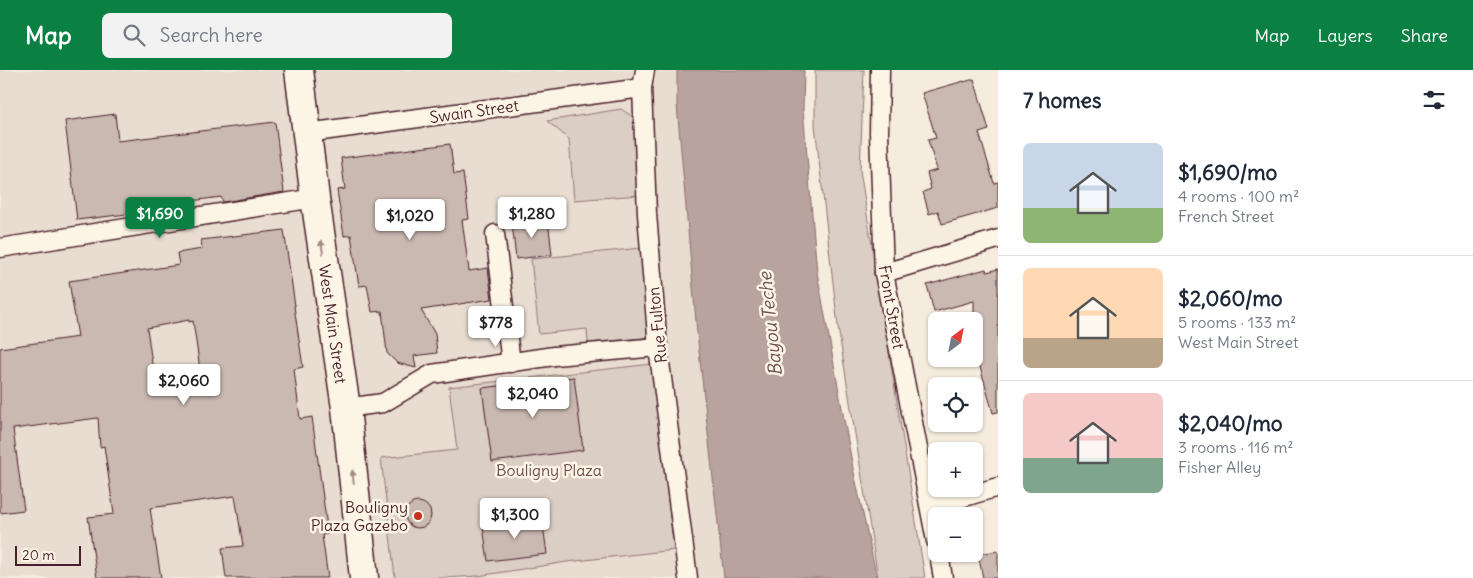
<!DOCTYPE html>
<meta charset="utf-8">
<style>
body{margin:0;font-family:Delius,sans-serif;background:#f2f2f3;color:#1f2937;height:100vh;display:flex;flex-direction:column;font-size:19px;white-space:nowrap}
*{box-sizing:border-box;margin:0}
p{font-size:16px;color:#747a83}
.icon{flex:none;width:28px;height:28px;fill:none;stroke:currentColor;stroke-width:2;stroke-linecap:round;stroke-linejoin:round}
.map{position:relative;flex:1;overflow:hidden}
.details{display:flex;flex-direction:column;background:#fff;width:475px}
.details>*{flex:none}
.needle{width:32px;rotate:32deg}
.fabs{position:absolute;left:928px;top:242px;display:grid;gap:10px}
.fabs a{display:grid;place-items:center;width:55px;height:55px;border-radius:8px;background:#fff;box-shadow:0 1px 4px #0004;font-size:25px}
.scale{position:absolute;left:15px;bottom:12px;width:66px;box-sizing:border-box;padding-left:5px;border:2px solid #4a1f2b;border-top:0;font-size:14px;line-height:18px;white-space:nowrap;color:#4a1f2b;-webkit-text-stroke:4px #fcf5e5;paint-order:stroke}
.price{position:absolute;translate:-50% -42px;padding:0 11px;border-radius:5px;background:#fff;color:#222;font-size:16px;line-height:32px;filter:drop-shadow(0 1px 2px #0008)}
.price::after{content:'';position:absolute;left:50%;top:30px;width:15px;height:11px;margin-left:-8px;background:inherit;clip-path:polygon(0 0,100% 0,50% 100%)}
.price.selected{background:#0b8043;color:#fff}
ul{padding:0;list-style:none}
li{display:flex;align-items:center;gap:15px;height:125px;padding:0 25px}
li+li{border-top:1px solid #e0e1e3}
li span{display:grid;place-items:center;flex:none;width:140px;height:100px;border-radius:8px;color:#555}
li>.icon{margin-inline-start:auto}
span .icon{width:60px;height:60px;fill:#fffc;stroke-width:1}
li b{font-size:21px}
h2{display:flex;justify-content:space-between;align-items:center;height:60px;padding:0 25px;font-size:21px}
header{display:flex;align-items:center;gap:30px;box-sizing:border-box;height:70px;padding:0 25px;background:#0b8043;color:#fff}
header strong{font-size:24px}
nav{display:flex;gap:28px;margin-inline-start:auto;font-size:18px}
.search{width:350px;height:45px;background:#f2f2f3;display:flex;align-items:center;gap:12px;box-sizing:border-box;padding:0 18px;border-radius:8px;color:#747a83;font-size:19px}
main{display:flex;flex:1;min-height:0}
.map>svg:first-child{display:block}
</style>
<header>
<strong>Map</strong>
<div class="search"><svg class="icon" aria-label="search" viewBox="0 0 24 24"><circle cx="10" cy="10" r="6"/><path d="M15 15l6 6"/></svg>Search here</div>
<nav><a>Map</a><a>Layers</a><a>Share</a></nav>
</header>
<main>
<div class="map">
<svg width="998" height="508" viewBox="0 0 998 508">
<rect width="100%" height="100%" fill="#f5ecde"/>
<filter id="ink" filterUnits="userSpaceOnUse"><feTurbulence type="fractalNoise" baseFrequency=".02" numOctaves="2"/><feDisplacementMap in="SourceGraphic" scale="10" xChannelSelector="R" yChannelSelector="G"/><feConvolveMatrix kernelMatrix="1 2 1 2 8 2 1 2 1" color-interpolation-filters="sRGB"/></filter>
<g filter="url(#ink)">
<!-- built -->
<polygon fill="#e8ddd0" points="0,0 702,0 748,508 0,508"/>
<!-- green -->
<g fill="#dbcec4" stroke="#927678">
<polygon points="815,0 864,0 860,100 925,508 878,508 838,257 815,55"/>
<polygon points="621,39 633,47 640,125 574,130 569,69 547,51"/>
<polygon points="642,178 652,267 588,273 587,259 539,264 531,189"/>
<polygon points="652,294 674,480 567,492 478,506 446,508 395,508 381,388 457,380 449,317"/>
</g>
<!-- water -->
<polygon fill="#b8a39e" stroke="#8c6e70" points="677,0 804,0 803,39 817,202 853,398 877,508 724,508 697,263 677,35"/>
<!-- building -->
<g fill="#cab9b1" stroke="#4a1f2b" fill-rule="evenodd">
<polygon points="974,9 989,60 979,63 994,113 998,112 998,138 942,154 938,141 929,144 923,122 931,119 927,103 937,100 928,70 936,68 922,23 964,11 964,12"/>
<polygon points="115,44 118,71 275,52 284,122 223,132 221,127 176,133 177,138 77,150 65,51"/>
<polygon points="450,74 454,104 463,103 469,149 462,150 469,201 488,198 492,229 421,240 435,264 437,283 414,286 416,298 397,293 387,283 382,241 372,242 367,215 359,216 351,165 344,166 337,120 345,119 341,88"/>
<polygon points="548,149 552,185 516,189 512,153"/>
<path d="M284,160L295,236H294L303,297L294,299L300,349L312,347L328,464L322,465L328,508H226L222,478L243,476L235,426L150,438L161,508H97L88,447L114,444L104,376L100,377L98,348L13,359L24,440L0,443V278L78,267L69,211L179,195L177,183L202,179L201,170ZM189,250V252L193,251L202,313L156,322L147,258Z"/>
<polygon points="986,199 987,202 998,199 998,342 993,343 974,276 974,231 934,242 927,215"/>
<polygon points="574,307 583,380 492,392 482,318"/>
<circle cx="418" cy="445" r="13"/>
<polygon points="542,448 547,484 488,491 483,456"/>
<polygon points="998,481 998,508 983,508 978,484"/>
</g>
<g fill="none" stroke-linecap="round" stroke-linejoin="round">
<defs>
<g id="street">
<polyline points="645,0 642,18 647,144 658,277 688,508"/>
<polyline points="880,0 879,62 884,203 936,471"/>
<polyline points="307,63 642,18"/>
<polyline points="495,164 511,293"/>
<polyline points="0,178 315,128"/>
<polyline points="884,203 998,169"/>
<polyline points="346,338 383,333 432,304 554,286 658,277"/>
<polyline points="930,437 998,417"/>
<polyline points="939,484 943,508"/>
</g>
<polyline id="primary" points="299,0 315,128 346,338 364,508"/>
</defs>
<!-- street casing -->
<use href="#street" stroke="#4a1f2b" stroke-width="21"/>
<!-- primary casing -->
<use href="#primary" stroke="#4a1f2b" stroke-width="31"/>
<!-- street -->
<use href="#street" stroke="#fcf5e5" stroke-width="18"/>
<!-- primary -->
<use href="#primary" stroke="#fcf5e5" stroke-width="28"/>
</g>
<!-- one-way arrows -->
<defs><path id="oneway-solid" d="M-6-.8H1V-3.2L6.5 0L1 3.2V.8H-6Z" transform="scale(1.25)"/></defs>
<g fill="#a38a88">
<use href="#oneway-solid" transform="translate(322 177) rotate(-98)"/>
<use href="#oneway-solid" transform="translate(353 407) rotate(-96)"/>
</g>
</g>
<!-- markers -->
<circle fill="#c8321e" stroke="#fcf5e5" stroke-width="2" cx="418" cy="446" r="5"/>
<g text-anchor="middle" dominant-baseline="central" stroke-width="5" stroke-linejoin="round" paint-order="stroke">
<!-- street labels -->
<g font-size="16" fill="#4a1f2b" stroke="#fcf5e5">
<text transform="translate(474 41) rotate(-8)">Swain Street</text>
<text transform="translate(892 237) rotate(80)">Front Street</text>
<text transform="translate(333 254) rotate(82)">West Main Street</text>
<text transform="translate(657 255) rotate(-96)">Rue Fulton</text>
</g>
<!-- park labels -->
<g font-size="16" fill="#6e4b51" stroke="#fcf5e5">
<text x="549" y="400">Bouligny Plaza</text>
</g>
<!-- poi labels -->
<g font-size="16" fill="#4a1f2b" stroke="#fcf5e5" text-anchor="end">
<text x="408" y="437">Bouligny<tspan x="408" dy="18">Plaza Gazebo</tspan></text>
</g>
<!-- water labels -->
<g font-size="18" font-style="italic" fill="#704d53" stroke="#fcf5e5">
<text transform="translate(770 254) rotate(-96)">Bayou Teche</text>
</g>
</g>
</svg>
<div class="fabs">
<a><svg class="needle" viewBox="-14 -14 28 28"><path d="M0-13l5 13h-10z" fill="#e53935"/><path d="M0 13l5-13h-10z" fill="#747a83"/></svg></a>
<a><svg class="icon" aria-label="locate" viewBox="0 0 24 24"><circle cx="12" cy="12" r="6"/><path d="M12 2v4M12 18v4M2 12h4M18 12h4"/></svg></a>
<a>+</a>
<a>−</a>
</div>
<div class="scale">20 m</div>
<b class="price selected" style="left:160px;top:169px">$1,690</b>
<b class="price" style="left:532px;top:169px">$1,280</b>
<b class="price" style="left:410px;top:171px">$1,020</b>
<b class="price" style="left:496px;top:278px">$778</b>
<b class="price" style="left:184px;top:336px">$2,060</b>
<b class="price" style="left:533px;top:349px">$2,040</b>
<b class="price" style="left:515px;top:470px">$1,300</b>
</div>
<section class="details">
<h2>7 homes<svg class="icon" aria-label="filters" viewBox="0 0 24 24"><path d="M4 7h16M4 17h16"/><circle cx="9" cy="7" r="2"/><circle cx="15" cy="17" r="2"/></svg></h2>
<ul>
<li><span style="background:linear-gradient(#c9d6e8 65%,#8fb573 0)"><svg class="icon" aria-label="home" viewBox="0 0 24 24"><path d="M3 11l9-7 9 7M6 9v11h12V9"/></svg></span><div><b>$1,690/mo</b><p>4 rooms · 100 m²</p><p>French Street</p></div></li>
<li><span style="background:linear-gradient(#ffd9b3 70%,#b9a48a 0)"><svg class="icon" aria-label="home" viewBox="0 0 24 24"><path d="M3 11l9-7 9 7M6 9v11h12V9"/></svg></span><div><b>$2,060/mo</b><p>5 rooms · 133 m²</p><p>West Main Street</p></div></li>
<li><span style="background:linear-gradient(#f6c9c9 65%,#7fa58c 0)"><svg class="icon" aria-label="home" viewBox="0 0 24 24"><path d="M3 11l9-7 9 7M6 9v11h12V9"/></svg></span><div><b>$2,040/mo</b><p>3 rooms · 116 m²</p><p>Fisher Alley</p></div></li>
</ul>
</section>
</main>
